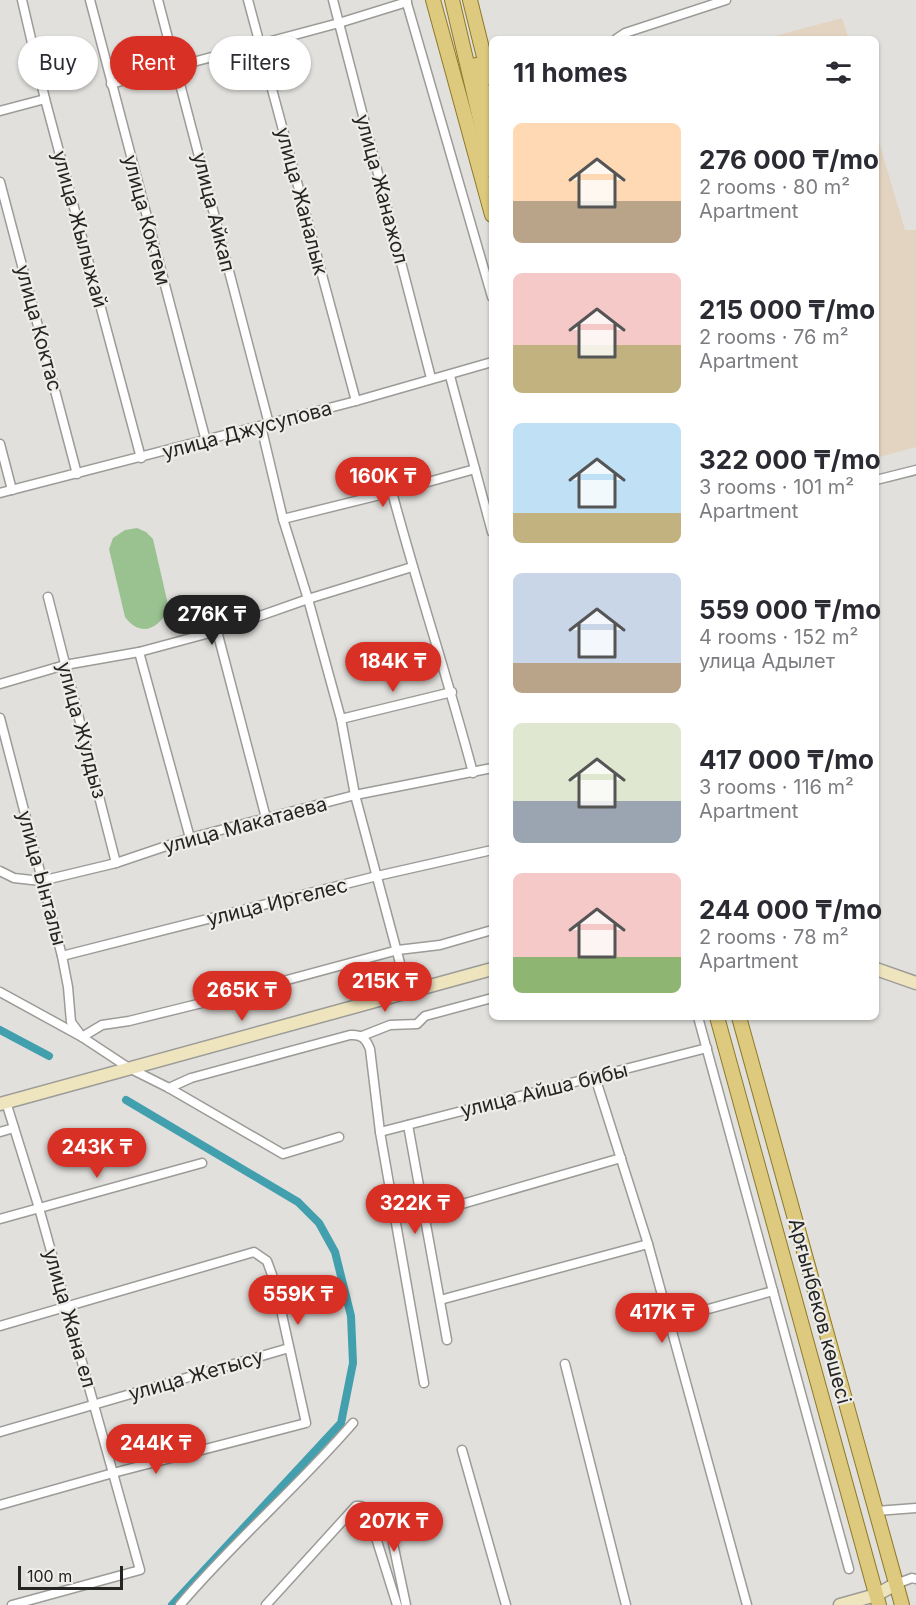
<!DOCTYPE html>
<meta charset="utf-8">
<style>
body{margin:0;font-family:Inter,sans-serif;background:#f2f2f3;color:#2b2b33;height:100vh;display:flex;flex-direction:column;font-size:22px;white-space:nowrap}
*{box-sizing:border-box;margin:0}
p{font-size:20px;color:#7c7c81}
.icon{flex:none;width:33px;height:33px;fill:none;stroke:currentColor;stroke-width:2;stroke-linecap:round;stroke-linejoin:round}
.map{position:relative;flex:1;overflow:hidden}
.panel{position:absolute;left:489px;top:36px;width:390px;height:984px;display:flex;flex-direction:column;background:#fff;border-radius:9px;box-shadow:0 2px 4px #0004}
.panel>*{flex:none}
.guide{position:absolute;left:18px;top:36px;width:381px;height:54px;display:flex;gap:12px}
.scale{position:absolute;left:18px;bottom:15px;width:105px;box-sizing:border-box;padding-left:6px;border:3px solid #252524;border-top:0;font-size:16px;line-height:21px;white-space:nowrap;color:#252524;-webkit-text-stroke:4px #eeede9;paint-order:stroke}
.price{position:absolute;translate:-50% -51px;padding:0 14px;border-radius:21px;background:#d93025;color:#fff;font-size:20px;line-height:39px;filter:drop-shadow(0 2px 3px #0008)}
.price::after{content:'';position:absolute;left:50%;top:36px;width:18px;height:14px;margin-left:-9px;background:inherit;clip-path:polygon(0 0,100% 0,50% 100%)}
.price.current{background:#222;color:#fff}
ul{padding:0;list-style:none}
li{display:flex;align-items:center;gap:18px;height:150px;padding:0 24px}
li span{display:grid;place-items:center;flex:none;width:168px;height:120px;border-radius:9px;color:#555}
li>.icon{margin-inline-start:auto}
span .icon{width:72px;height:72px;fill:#fffc;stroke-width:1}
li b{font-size:26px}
h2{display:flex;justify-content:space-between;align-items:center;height:72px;padding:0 24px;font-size:26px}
.chip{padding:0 21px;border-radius:27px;background:#fff;box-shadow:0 2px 4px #0004;font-size:21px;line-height:54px}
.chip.current{background:#d93025;color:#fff}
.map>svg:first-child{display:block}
</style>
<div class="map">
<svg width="916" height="1605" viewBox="0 0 916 1605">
<rect width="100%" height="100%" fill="#e1e0dc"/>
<!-- medical -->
<g fill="#e2d4c1">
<polygon points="842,18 849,39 764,39"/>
<polygon points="876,132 905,230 916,230 916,447 876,458"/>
</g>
<!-- green -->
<path fill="#9ac291" d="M137,528L146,532L153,539L169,609C158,629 141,638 125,617L109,549L113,538L125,530Z"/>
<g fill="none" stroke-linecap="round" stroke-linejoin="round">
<!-- canal -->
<g stroke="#429fae" stroke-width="8">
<polyline points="0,1030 49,1056"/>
<polyline points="126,1100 298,1202 319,1223 335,1252 351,1316 353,1363 341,1423 172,1605"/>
</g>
<defs>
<g id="street">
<polyline points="22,0 45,99 141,458"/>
<polyline points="90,0 206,441"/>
<polyline points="158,0 269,424"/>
<polyline points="248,0 356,401"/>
<polyline points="333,0 431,378"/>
<polyline points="406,0 492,297"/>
<polyline points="616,39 625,33 726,0"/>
<polyline points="111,84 339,23 407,2"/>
<polyline points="0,111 45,99"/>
<polyline points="0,182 77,474"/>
<polyline points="450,376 492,532"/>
<polyline points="261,426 283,519 308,599 341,719 355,795 408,993"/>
<polyline points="0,444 12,490"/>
<polyline points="876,480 916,470"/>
<path d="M392,492C417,586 448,678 473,773"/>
<polyline points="0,493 356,401 492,362"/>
<polyline points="283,519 392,492 475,469"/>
<polyline points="48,597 116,863"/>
<polyline points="217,631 266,818"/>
<polyline points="139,652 190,838"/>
<polyline points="0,684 65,665 139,652 217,631 308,599 412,567"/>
<polyline points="0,718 62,956 68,987 71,1022 80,1034"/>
<polyline points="341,719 452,692"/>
<polyline points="0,871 14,878 41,881 116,863 190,838 355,795 492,768"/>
<polyline points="62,956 377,876 492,850"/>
<polyline points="0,992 82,1037 129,1068 169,1088 283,1154 339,1137"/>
<polyline points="698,1017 849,1569"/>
<polyline points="362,1036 390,1025 417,1024 425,1016 492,998"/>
<polyline points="82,1037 102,1025 129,1021 202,1003 398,950 440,945 492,930"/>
<polyline points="595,1077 648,1244 747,1605"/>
<path d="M169,1088L191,1078L350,1035C362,1034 366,1039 370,1049L380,1132L424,1383"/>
<polyline points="6,1102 39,1208 140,1570 12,1605"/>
<polyline points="408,1125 447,1340"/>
<polyline points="0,1132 14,1128"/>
<polyline points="380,1132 707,1048"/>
<polyline points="424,1215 621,1158"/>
<polyline points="0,1219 202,1163"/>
<polyline points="440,1300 648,1244"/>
<polyline points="669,1320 773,1291"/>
<polyline points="0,1326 254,1252 267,1261 275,1283 306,1423 113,1473 0,1505"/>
<polyline points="565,1364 626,1605"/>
<polyline points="0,1432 289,1348"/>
<polyline points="462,1450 506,1605"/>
<polyline points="386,1510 406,1605"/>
<polyline points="876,1511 916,1508"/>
<polyline points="896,1584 912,1578 916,1579"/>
<path d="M180,1605C234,1541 298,1487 353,1423"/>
<polyline points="266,1605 356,1506 361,1506 367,1509 397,1605"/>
</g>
<g id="secondary">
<polyline points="876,969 916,983"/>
<polyline points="0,1104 492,969"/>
<polyline points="840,1605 876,1595 896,1584"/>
</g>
<g id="primary">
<polyline points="433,0 492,215"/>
<polyline points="452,0 492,170"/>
<polyline points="470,0 489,77"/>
<polyline points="476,65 492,124"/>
<polyline points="717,1017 879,1605"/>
<polyline points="739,1017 902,1605"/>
</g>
</defs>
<!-- street casing -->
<use href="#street" stroke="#9c9b98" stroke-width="11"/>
<!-- secondary casing -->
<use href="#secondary" stroke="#9c9b98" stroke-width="15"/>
<!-- primary casing -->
<use href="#primary" stroke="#8e7a28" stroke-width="16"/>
<!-- street -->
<use href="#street" stroke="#fff" stroke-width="8"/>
<!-- secondary -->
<use href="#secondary" stroke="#eee5bf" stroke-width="12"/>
<!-- primary -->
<use href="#primary" stroke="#ddca7f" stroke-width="14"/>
</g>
<g text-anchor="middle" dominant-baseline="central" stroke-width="4.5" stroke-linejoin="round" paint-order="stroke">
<!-- street labels -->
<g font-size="20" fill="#252524" stroke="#eeede9">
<text transform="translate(382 189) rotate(75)">улица Жанажол</text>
<text transform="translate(302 201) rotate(75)">улица Жаналык</text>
<text transform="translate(214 212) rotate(76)">улица Айкап</text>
<text transform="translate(147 220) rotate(75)">улица Коктем</text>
<text transform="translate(80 229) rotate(75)">улица Жылыжай</text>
<text transform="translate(39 328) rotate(75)">улица Коктас</text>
<text transform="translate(247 430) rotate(-15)">улица Джусупова</text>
<text transform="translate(82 730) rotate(75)">улица Жулдыз</text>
<text transform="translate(245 825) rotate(-15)">улица Макатаева</text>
<text transform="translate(42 878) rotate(75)">улица Ынталы</text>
<text transform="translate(277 902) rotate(-14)">улица Иргелес</text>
<text transform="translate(544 1090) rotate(-14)">улица Айша бибы</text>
<text transform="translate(820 1311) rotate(75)">Арғынбеков көшесі</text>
<text transform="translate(70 1318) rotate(74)">улица Жана ел</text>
<text transform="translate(196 1375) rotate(-16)">улица Жетысу</text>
</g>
</g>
</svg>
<div class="scale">100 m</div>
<b class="price" style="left:383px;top:508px">160K ₸</b>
<b class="price current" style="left:212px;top:646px">276K ₸</b>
<b class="price" style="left:393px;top:693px">184K ₸</b>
<b class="price" style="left:385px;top:1013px">215K ₸</b>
<b class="price" style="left:242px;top:1022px">265K ₸</b>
<b class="price" style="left:97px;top:1179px">243K ₸</b>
<b class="price" style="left:415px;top:1235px">322K ₸</b>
<b class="price" style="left:298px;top:1326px">559K ₸</b>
<b class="price" style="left:662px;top:1344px">417K ₸</b>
<b class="price" style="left:156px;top:1475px">244K ₸</b>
<b class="price" style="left:394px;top:1553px">207K ₸</b>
<div class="guide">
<a class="chip">Buy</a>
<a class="chip current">Rent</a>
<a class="chip">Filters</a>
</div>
<section class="panel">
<h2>11 homes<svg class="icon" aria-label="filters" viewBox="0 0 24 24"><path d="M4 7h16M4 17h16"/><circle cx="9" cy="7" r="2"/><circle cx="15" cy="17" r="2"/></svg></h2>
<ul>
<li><span style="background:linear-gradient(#ffd9b3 65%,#b9a48a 0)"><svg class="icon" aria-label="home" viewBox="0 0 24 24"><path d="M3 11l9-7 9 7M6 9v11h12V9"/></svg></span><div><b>276 000 ₸/mo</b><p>2 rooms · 80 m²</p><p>Apartment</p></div></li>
<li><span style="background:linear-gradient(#f6c9c9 60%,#c2b280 0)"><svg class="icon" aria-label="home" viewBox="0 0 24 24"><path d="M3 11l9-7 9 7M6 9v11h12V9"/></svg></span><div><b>215 000 ₸/mo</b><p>2 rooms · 76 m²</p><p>Apartment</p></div></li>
<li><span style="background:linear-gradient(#bfe0f5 75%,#c2b280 0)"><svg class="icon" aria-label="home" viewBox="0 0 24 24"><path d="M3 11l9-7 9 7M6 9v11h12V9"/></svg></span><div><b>322 000 ₸/mo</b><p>3 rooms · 101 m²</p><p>Apartment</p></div></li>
<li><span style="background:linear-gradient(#c9d6e8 75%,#b9a48a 0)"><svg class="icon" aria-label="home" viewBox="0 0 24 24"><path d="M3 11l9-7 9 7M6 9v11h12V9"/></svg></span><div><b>559 000 ₸/mo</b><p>4 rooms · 152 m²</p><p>улица Адылет</p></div></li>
<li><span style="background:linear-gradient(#dfe7d0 65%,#9aa5b1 0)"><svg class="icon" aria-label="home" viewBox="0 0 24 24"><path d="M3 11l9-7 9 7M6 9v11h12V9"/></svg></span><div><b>417 000 ₸/mo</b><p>3 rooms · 116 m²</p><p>Apartment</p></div></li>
<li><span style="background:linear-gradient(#f6c9c9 70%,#8fb573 0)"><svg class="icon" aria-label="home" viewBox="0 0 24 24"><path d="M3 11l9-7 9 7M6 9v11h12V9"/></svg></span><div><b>244 000 ₸/mo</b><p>2 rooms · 78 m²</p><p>Apartment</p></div></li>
</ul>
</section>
</div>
